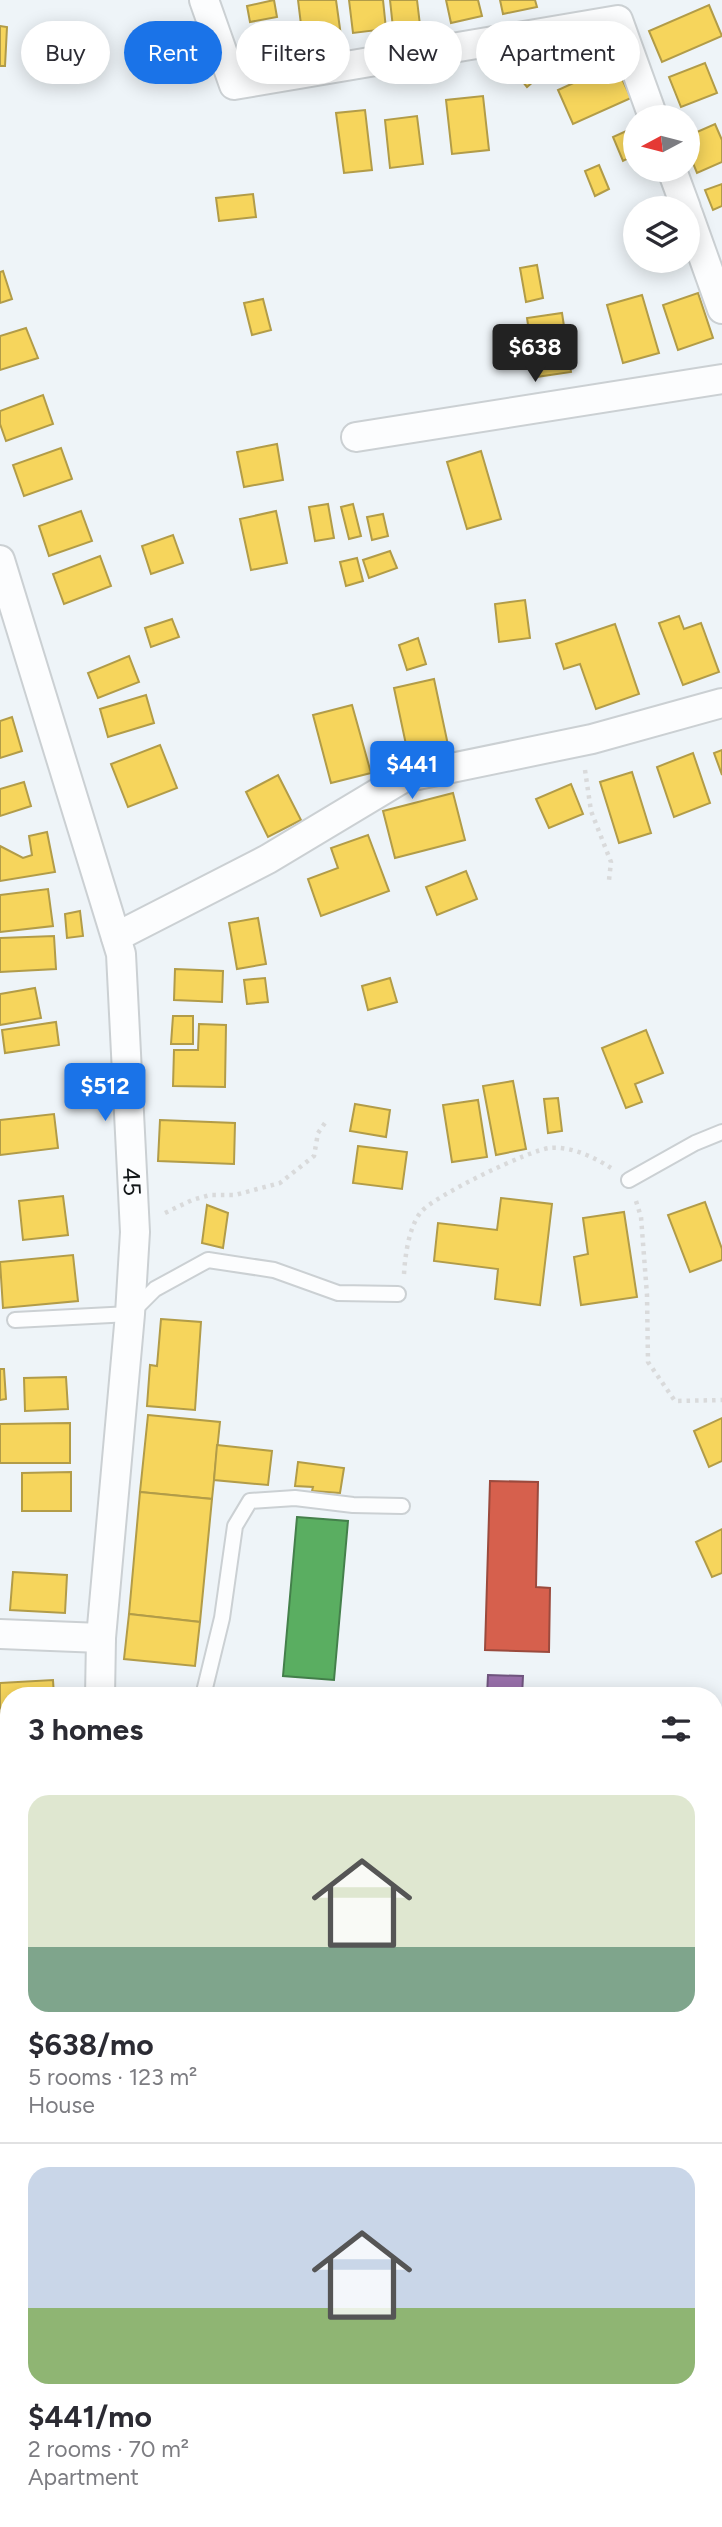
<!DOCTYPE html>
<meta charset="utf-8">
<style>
body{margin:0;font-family:Figtree,sans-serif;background:#f7f7f7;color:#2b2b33;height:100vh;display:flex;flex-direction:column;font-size:26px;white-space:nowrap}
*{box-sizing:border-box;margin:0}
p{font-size:23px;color:#7c7c81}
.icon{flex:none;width:38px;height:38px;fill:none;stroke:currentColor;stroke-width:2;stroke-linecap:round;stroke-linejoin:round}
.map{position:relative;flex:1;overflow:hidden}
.sheet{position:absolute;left:0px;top:1687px;width:723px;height:840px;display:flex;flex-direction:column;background:#fff;border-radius:28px 28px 0 0;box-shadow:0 4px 18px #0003}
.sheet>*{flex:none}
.banner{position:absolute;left:21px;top:21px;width:681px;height:63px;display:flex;gap:14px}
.needle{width:46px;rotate:263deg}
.controls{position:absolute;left:623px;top:105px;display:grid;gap:14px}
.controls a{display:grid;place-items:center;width:77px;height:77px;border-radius:50%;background:#fff;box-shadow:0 4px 18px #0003;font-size:35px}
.price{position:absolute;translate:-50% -60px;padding:0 16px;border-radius:7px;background:#1a73e8;color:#fff;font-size:23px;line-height:46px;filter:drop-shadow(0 2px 4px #0008)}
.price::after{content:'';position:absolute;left:50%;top:42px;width:21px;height:16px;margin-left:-10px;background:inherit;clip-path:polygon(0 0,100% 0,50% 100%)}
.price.selected{background:#222;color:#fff}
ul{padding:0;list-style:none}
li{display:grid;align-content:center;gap:14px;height:371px;padding:0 28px}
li+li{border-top:2px solid #e1e1e2}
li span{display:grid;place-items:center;height:217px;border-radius:21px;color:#555}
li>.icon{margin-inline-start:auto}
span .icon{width:126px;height:126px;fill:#fffc;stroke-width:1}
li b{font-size:30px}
h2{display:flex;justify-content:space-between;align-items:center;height:84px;padding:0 28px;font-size:30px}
.tag{padding:0 24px;border-radius:32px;background:#fff;box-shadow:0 4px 18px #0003;font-size:24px;line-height:63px}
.tag.selected{background:#1a73e8;color:#fff}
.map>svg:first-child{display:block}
</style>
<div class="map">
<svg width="722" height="2527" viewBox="0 0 722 2527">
<rect width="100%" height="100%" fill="#eef4f8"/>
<!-- homes -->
<g fill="#f6d55c" stroke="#b29c48" stroke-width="2">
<polygon points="274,0 277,17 250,22 247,6"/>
<polygon points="298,0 336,0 341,36 303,41"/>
<polygon points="349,0 383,0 386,29 353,33"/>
<polygon points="390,0 417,0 420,25 393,28"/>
<polygon points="446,0 478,0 482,16 451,23"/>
<polygon points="500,0 535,0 537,7 503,14"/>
<polygon points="709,5 722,36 662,62 649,31"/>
<polygon points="0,26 7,27 5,66 0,66"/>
<polygon points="705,63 717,93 681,107 669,77"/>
<polygon points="615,64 631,98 573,124 558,90"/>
<polygon points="531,65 541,75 527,87 518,76"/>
<polygon points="483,96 489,150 452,154 446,100"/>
<polygon points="365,110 372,170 344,173 336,113"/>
<polygon points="417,116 423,164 390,168 385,120"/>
<polygon points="715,124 722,140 722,162 697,173 688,151 688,136"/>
<polygon points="635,127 635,155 623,161 613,137"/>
<polygon points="599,165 609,189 595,196 585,171"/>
<polygon points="722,184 722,206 713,210 705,190"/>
<polygon points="253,194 256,217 219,221 216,198"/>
<polygon points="537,265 543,298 526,302 520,268"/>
<polygon points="3,271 12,299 0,303 0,272"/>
<polygon points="698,293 713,338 678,350 663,305"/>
<polygon points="642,295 659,353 623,363 607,305"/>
<polygon points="263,299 271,330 252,335 244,303"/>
<polygon points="562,313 571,372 536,377 527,318"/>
<polygon points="26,328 38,358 0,370 0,336"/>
<polygon points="43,395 53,424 6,441 0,424 0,411"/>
<polygon points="277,444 283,480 244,487 237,452"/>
<polygon points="61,448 72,479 24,496 13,465"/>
<polygon points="481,451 501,519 467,529 447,462"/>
<polygon points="328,504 334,538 315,541 309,507"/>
<polygon points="353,504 361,536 349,539 341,507"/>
<polygon points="81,511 92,541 49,556 39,526"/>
<polygon points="276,511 287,563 251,570 240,519"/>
<polygon points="383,514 388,536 372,540 367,517"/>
<polygon points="173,535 183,563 151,574 142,546"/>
<polygon points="390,551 397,568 369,578 363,560"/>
<polygon points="100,556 111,586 64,604 53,574"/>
<polygon points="357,558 363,581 346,586 340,562"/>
<polygon points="525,600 530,638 499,642 495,604"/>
<polygon points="679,616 684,629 701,623 719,672 683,685 659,623"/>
<polygon points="172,619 179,637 151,647 145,628"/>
<polygon points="615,624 639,694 596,709 580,664 564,669 556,644"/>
<polygon points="418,638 426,664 407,670 399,645"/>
<polygon points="129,656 139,682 98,698 88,673"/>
<polygon points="434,679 448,745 408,754 394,688"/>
<polygon points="146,695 154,723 108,737 100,709"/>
<polygon points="352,705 371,773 331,783 313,715"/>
<polygon points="12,717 22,751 0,758 0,721"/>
<polygon points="160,745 177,788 128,807 111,764"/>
<polygon points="722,750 722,775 714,753"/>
<polygon points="693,753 710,803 674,817 657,767"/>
<polygon points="632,772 651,833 619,843 600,782"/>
<polygon points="278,775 301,820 268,837 246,792"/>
<polygon points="24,782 31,806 0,816 0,789"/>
<polygon points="571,784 583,814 549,828 536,799"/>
<polygon points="453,793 465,840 395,858 383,811"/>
<polygon points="47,832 55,872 0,881 0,846 23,858 32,855 29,836"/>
<polygon points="368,835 389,891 321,916 308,879 338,868 331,848"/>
<polygon points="466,871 477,899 437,915 426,887"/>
<polygon points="48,889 53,926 0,932 0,895"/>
<polygon points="80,911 83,936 67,938 65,914"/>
<polygon points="258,918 266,964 237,969 229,923"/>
<polygon points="54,936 56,969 0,972 0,938"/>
<polygon points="175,969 223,971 222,1002 174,1000"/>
<polygon points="265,978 268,1002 247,1004 244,980"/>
<polygon points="390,978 397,1002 368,1010 362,986"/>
<polygon points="35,988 41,1018 0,1025 0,994"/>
<polygon points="173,1016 193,1016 193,1044 171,1044"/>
<polygon points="56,1022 59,1045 5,1053 2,1030"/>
<polygon points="199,1024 226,1025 225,1087 173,1086 174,1050 198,1050"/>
<polygon points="646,1030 663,1073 635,1084 642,1102 626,1108 602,1048"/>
<polygon points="513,1081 526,1149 496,1155 483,1086"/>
<polygon points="558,1098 562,1131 548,1133 544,1099"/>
<polygon points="478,1100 487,1157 452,1162 443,1105"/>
<polygon points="355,1104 390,1110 386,1137 350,1131"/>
<polygon points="54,1114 58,1148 0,1155 0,1120"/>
<polygon points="160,1120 235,1123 234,1164 158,1161"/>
<polygon points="358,1146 407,1152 402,1189 353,1183"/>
<polygon points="63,1196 68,1235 23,1240 19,1201"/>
<polygon points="501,1198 552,1204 540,1305 495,1299 498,1269 434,1261 438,1223 497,1230"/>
<polygon points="705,1202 722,1249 722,1260 690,1272 668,1215"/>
<polygon points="207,1205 228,1213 223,1248 202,1243"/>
<polygon points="624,1212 637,1297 581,1305 574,1257 588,1254 583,1218"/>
<polygon points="73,1255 78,1301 3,1308 0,1262"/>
<polygon points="161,1319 201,1322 195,1410 147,1406 150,1365 157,1366"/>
<polygon points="0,1369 4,1369 6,1399 0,1400"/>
<polygon points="66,1377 68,1409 25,1411 24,1378"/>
<polygon points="148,1415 220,1422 212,1499 140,1492"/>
<polygon points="722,1418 722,1461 709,1467 694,1431"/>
<polygon points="70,1423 70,1463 0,1463 0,1424"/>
<polygon points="217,1445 272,1451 268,1485 214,1480"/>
<polygon points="298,1462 344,1468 340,1493 312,1491 313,1487 295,1486"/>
<polygon points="71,1472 71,1511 22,1511 22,1473"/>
<polygon points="140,1492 212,1499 200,1622 129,1614"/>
<polygon points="722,1529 722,1573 712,1577 696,1542"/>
<polygon points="13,1572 67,1575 65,1613 10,1610"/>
<polygon points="129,1614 200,1622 195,1666 124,1659"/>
<polygon points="53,1680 54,1696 9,1696 9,1718 0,1718 0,1683"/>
<polygon points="3,1727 9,1727 9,1765 4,1766"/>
<polygon points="714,1759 722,1772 722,1817 714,1821"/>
<polygon points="0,1776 9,1776 9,1818 0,1819"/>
<rect x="0" y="1899" width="9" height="37"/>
<polygon points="9,1953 9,1991 0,1992 0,1954"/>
<rect x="0" y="2048" width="9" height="77"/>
<polygon points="722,2103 722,2130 714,2131 714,2104"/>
<polygon points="9,2324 9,2384 1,2384"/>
<polygon points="511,2518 543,2518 542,2527 509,2527"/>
</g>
<!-- shops -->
<polygon fill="#d6604d" stroke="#9b4a3d" stroke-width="2" points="490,1481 538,1482 536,1587 550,1588 549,1652 485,1650"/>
<!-- offices -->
<polygon fill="#9970ab" stroke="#70557f" stroke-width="2" points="488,1675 523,1676 522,1696 487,1696"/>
<!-- public -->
<polygon fill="#5aae61" stroke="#44804b" stroke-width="2" points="297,1517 348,1521 334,1680 283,1676"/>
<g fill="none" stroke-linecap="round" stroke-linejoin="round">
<defs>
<g id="service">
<polyline points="629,1180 695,1143 722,1132"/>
<polyline points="15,1320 130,1314 155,1289 208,1260 274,1270 338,1293 398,1294"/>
<polyline points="203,1696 222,1618 235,1526 250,1501 295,1498 353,1505 402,1506"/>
<polyline points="714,1873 722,1870"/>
</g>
<g id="minor">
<polyline points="204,0 234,85 618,20 653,117"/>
<polyline points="672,170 686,208"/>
<polyline points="688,214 722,309"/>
<polyline points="356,437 722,379"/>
<path id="s1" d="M0,560L121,954L135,1232L130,1314L101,1638L100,1696"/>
<polyline points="116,937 268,859 403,778 592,739 722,703"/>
<polyline points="0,1634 101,1638"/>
</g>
<g id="primary">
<polyline points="0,2216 9,2216"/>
<polyline points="714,2252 722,2252"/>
</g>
</defs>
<!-- service casing -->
<use href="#service" stroke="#cbd0d3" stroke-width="18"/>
<!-- minor casing -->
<use href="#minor" stroke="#cbd0d3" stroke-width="32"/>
<!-- primary casing -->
<use href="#primary" stroke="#cbd0d3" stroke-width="42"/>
<!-- path -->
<g stroke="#d9dadb" stroke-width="4.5" stroke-dasharray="3.5 5" stroke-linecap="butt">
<polyline points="585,770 591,811 611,862 609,880"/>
<polyline points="636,1201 641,1217 647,1295 648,1362 675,1401 722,1400"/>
<polyline points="165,1213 192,1200 210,1195 235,1195 280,1183 314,1156 318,1133 327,1120"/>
<path d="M404,1274C405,1256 409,1226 421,1212C432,1197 531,1149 550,1148C571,1146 594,1157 611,1168"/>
<polyline points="0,2275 9,2273"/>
</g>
<!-- service -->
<use href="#service" stroke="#fcfdfe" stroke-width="14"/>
<!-- minor -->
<use href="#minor" stroke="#fcfdfe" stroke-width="28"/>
<!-- primary -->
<use href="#primary" stroke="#fcfdfe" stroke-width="38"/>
</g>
<g text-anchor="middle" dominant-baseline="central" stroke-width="7" stroke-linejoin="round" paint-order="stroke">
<!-- street labels -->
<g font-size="24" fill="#121618" stroke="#ebf5fb">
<text stroke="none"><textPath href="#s1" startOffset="640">45</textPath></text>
</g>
</g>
</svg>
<div class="controls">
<a><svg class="needle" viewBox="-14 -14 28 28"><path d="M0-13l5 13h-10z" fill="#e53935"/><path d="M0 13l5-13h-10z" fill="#7c7c81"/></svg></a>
<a><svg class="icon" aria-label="layers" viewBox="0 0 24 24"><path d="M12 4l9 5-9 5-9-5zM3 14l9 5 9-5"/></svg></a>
</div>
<b class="price selected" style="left:535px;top:384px">$638</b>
<b class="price" style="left:412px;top:801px">$441</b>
<b class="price" style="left:105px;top:1123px">$512</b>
<div class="banner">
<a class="tag">Buy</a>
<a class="tag selected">Rent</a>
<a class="tag">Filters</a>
<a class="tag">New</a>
<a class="tag">Apartment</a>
</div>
<section class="sheet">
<h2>3 homes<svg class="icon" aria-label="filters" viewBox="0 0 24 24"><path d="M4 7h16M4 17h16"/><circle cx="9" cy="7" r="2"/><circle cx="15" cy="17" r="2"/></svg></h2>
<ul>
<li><span style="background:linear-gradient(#dfe7d0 70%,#7fa58c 0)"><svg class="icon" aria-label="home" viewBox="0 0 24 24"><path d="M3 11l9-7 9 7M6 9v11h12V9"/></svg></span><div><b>$638/mo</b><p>5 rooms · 123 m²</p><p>House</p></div></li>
<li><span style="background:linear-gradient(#c9d6e8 65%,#8fb573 0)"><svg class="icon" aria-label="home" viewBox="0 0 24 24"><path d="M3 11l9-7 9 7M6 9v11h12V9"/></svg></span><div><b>$441/mo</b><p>2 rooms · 70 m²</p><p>Apartment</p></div></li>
</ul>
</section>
</div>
